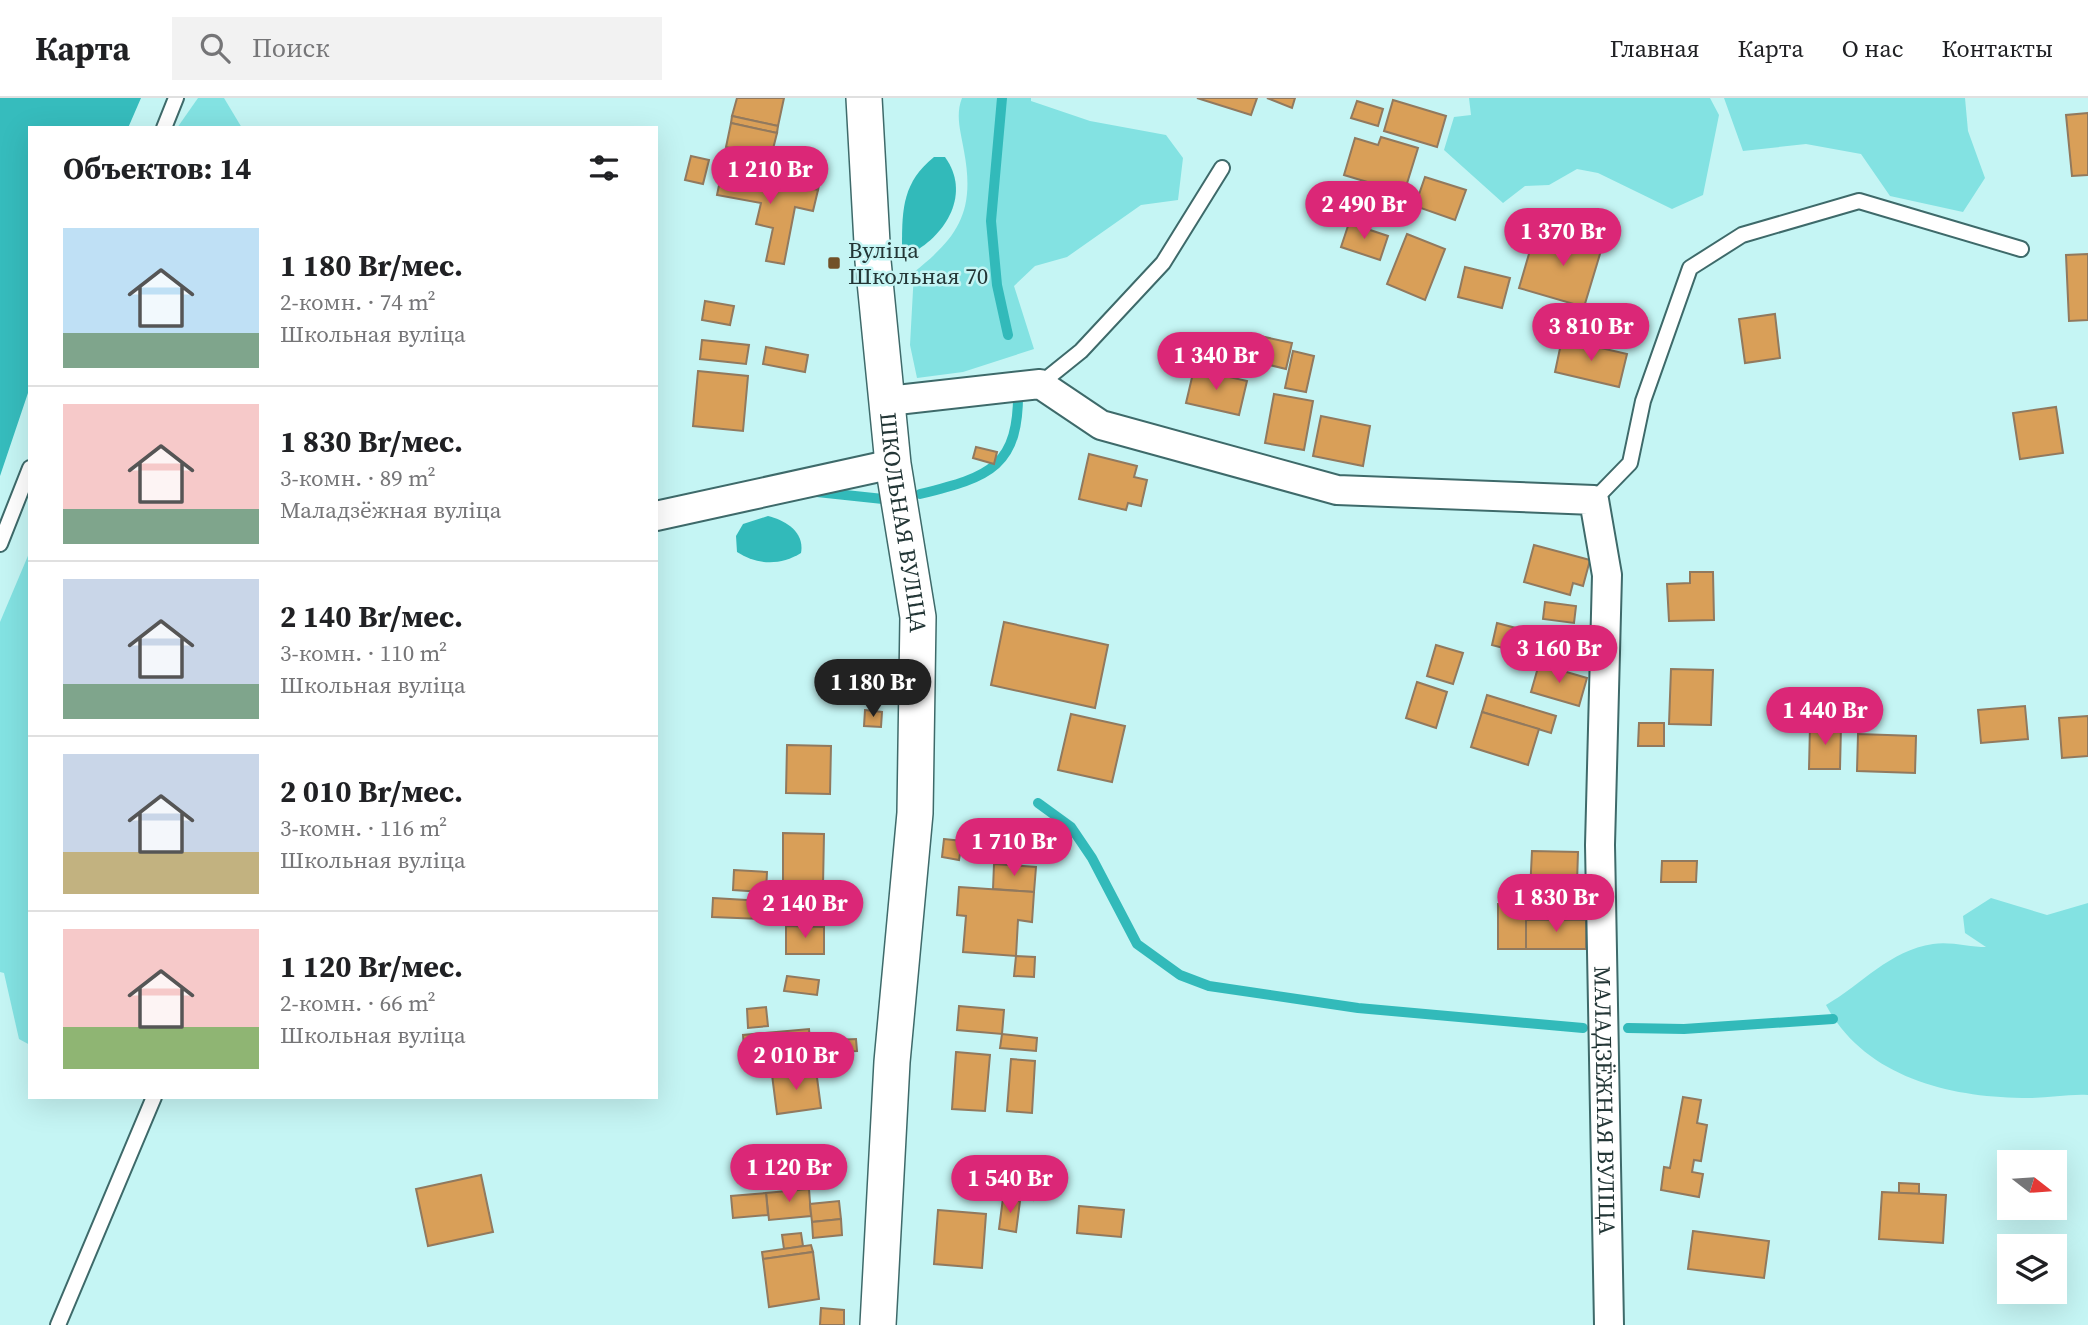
<!DOCTYPE html>
<html lang="ru">
<meta charset="utf-8">
<style>
body{margin:0;font-family:"Source Serif 4",serif;background:#f2f2f2;color:#202124;height:100vh;display:flex;flex-direction:column;font-size:26px;white-space:nowrap}
*{box-sizing:border-box;margin:0}
p{font-size:23px;color:#757577}
.icon{flex:none;width:38px;height:38px;fill:none;stroke:currentColor;stroke-width:2;stroke-linecap:round;stroke-linejoin:round}
.map{position:relative;flex:1;overflow:hidden}
.drawer{position:absolute;left:28px;top:28px;width:630px;height:973px;display:flex;flex-direction:column;background:#fff;border-radius:0px;box-shadow:0 7px 28px #0002}
.drawer>*{flex:none}
.needle{width:46px;rotate:107deg}
.fabs{position:absolute;left:1997px;top:1052px;display:grid;gap:14px}
.fabs a{display:grid;place-items:center;width:70px;height:70px;border-radius:0px;background:#fff;box-shadow:0 7px 28px #0002;font-size:35px}
.price{position:absolute;translate:-50% -60px;padding:0 16px;border-radius:24px;background:#db2777;color:#fff;font-size:23px;line-height:46px;filter:drop-shadow(0 2px 4px #0008)}
.price::after{content:'';position:absolute;left:50%;top:42px;width:21px;height:16px;margin-left:-10px;background:inherit;clip-path:polygon(0 0,100% 0,50% 100%)}
.price.current{background:#222;color:#fff}
ul{padding:0;list-style:none}
li{display:flex;align-items:center;gap:21px;height:175px;padding:0 35px}
li+li{border-top:2px solid #e0e0e0}
li span{display:grid;place-items:center;flex:none;width:196px;height:140px;border-radius:0px;color:#555}
li>.icon{margin-inline-start:auto}
span .icon{width:84px;height:84px;fill:#fffc;stroke-width:1}
li b{font-size:30px}
h2{display:flex;justify-content:space-between;align-items:center;height:84px;padding:0 35px;font-size:30px}
header{display:flex;align-items:center;gap:42px;box-sizing:border-box;height:98px;padding:0 35px;background:#fff;border-bottom:2px solid #e0e0e0}
header strong{font-size:33px}
nav{display:flex;gap:38px;margin-inline-start:auto;font-size:24px}
.search{width:490px;height:63px;background:#f2f2f2;display:flex;align-items:center;gap:18px;box-sizing:border-box;padding:0 24px;border-radius:0px;color:#757577;font-size:26px}
.map>svg:first-child{display:block}
</style>
<header>
<strong>Карта</strong>
<div class="search"><svg class="icon" aria-label="search" viewBox="0 0 24 24"><circle cx="10" cy="10" r="6"/><path d="M15 15l6 6"/></svg>Поиск</div>
<nav><a>Главная</a><a>Карта</a><a>О нас</a><a>Контакты</a></nav>
</header>
<div class="map">
<svg width="2088" height="1227" viewBox="0 0 2088 1227">
<rect width="100%" height="100%" fill="#c5f5f4"/>
<!-- green -->
<g fill="#83e2e2">
<polygon points="198,0 224,0 242,30 177,30"/>
<path d="M962,0H1031V3L1090,23L1166,37L1183,60L1178,102L1141,107L1067,159L1035,168L1014,188L1034,251L963,274L917,280L910,247L914,174C960,138 975,112 964,53C961,34 955,18 962,0Z"/>
<polygon points="1469,0 1710,0 1719,17 1703,97 1672,111 1598,75 1577,71 1549,87 1525,88 1503,105 1444,52 1454,19 1471,17"/>
<polygon points="1724,0 1965,0 1968,33 1985,80 1963,114 1890,98 1861,56 1806,46 1743,53"/>
<polygon points="30,453 30,947 19,941 4,875 0,874 0,524"/>
<path d="M1991,800L2047,817L2088,805V997C2068,996 2049,1000 2029,1000C1951,1000 1865,980 1826,907C1861,887 1890,852 1933,846C1949,843 1970,849 1986,849L1965,835L1963,818Z"/>
</g>
<!-- forest -->
<polygon fill="#36bcbd" points="0,0 141,0 128,30 30,30 30,289 0,378"/>
<!-- water -->
<g fill="#32baba">
<path d="M934,59H945C971,95 947,136 912,155L902,148C902,110 903,84 934,59Z"/>
<path d="M768,418C785,422 805,434 801,455C780,468 757,467 737,454L736,438L743,426Z"/>
</g>
<g fill="none" stroke-linecap="round" stroke-linejoin="round">
<!-- stream -->
<g stroke="#32baba" stroke-width="10">
<polyline points="1002,0 991,123 997,187 1008,237"/>
<polyline points="817,394 883,401"/>
<path d="M920,396C990,379 1020,369 1018,289"/>
<polyline points="1038,705 1071,729 1092,760 1137,846 1180,877 1209,888 1358,910 1583,930"/>
<polyline points="1628,930 1684,931 1833,921"/>
</g>
</g>
<!-- building -->
<g fill="#d99f58" stroke="#91795e" stroke-width="2">
<polygon points="737,0 784,0 778,28 732,18"/>
<polygon points="1197,0 1257,0 1251,17"/>
<polygon points="1267,0 1295,0 1292,10"/>
<polygon points="1393,2 1446,18 1437,49 1384,33"/>
<polygon points="1357,3 1383,11 1378,28 1351,20"/>
<polygon points="2088,15 2088,77 2072,78 2066,17"/>
<polygon points="732,18 778,28 777,35 731,25"/>
<polygon points="731,25 777,35 771,59 726,49"/>
<polygon points="1381,39 1418,50 1404,95 1344,77 1355,40 1378,47"/>
<polygon points="691,58 709,62 703,86 685,82"/>
<polygon points="794,67 822,72 818,92 790,87"/>
<polygon points="722,73 818,92 813,113 795,109 784,166 766,163 773,130 756,126 761,105 717,97"/>
<polygon points="1425,79 1466,92 1455,122 1415,108"/>
<polygon points="1377,87 1404,95 1400,107 1373,99"/>
<polygon points="1349,125 1388,138 1380,162 1341,149"/>
<polygon points="1554,131 1603,146 1584,209 1519,190 1531,149 1547,154"/>
<polygon points="1407,136 1445,151 1425,202 1387,186"/>
<polygon points="2088,156 2088,222 2069,223 2066,157"/>
<polygon points="1465,169 1510,180 1502,210 1458,199"/>
<polygon points="705,203 734,208 730,227 702,222"/>
<polygon points="1775,216 1780,260 1745,265 1739,221"/>
<polygon points="1251,236 1292,245 1286,271 1245,261"/>
<polygon points="1562,241 1627,256 1619,289 1555,274"/>
<polygon points="702,242 749,247 746,266 700,261"/>
<polygon points="766,249 808,257 805,274 763,266"/>
<polygon points="1293,253 1314,258 1306,294 1285,290"/>
<polygon points="1194,271 1247,283 1239,317 1186,305"/>
<polygon points="698,273 748,278 743,333 693,328"/>
<polygon points="1274,296 1313,303 1304,352 1265,345"/>
<polygon points="2056,309 2063,355 2020,361 2013,315"/>
<polygon points="1321,318 1370,328 1363,368 1313,358"/>
<polygon points="976,349 997,354 994,366 973,360"/>
<polygon points="1089,356 1137,368 1134,379 1147,382 1141,408 1128,405 1126,412 1079,401"/>
<polygon points="1534,447 1590,462 1583,488 1573,485 1570,497 1524,484"/>
<polygon points="1690,474 1713,474 1714,522 1669,523 1667,486 1690,485"/>
<polygon points="1545,504 1576,508 1574,525 1543,521"/>
<polygon points="1004,524 1108,547 1095,610 991,587"/>
<polygon points="1497,525 1535,535 1530,557 1492,547"/>
<polygon points="1436,547 1463,555 1453,586 1427,578"/>
<polygon points="1539,566 1587,580 1579,608 1531,594"/>
<polygon points="1671,571 1713,572 1711,627 1669,626"/>
<polygon points="1417,584 1447,594 1436,630 1406,620"/>
<polygon points="1487,597 1556,618 1551,635 1482,614"/>
<polygon points="2025,608 2028,641 1981,645 1978,612"/>
<polygon points="865,612 882,614 881,629 864,628"/>
<polygon points="1482,614 1539,631 1528,667 1471,649"/>
<polygon points="1071,616 1125,628 1112,684 1058,672"/>
<polygon points="2088,618 2088,658 2062,660 2059,620"/>
<polygon points="1639,625 1664,625 1664,648 1638,648"/>
<polygon points="1810,627 1841,628 1840,671 1809,671"/>
<polygon points="1858,636 1916,638 1915,675 1857,673"/>
<polygon points="787,647 831,648 830,696 786,695"/>
<polygon points="783,735 824,736 823,788 783,788"/>
<polygon points="944,741 962,743 959,762 942,759"/>
<polygon points="1532,753 1578,754 1576,816 1529,814"/>
<polygon points="1662,763 1697,763 1696,784 1661,784"/>
<polygon points="994,766 1036,769 1034,794 993,791"/>
<polygon points="734,772 767,774 766,794 733,792"/>
<polygon points="959,789 1034,794 1032,824 1018,822 1016,858 963,854 966,818 957,817"/>
<polygon points="713,800 763,803 762,821 712,819"/>
<rect x="1498" y="806" width="28" height="45"/>
<polygon points="786,810 824,810 824,829 786,828"/>
<rect x="1526" y="822" width="60" height="29"/>
<polygon points="786,828 824,829 824,856 786,856"/>
<polygon points="1016,858 1035,859 1034,879 1014,878"/>
<polygon points="787,878 819,882 817,897 784,893"/>
<polygon points="959,908 1004,912 1002,936 957,932"/>
<polygon points="766,909 768,928 748,930 747,911"/>
<polygon points="809,931 811,956 745,962 743,937"/>
<polygon points="1002,936 1037,940 1036,953 1000,950"/>
<polygon points="856,941 857,953 834,954 834,942"/>
<polygon points="956,954 990,957 985,1013 952,1011"/>
<polygon points="1011,961 1035,963 1032,1015 1007,1013"/>
<polygon points="816,972 821,1010 777,1016 772,977"/>
<polygon points="1683,999 1701,1002 1697,1025 1707,1027 1701,1063 1694,1062 1692,1074 1703,1076 1699,1099 1661,1092 1664,1069 1670,1070"/>
<polygon points="481,1077 493,1134 428,1148 416,1091"/>
<polygon points="1026,1084 1037,1087 1033,1102 1021,1098"/>
<polygon points="1899,1085 1919,1086 1919,1096 1899,1095"/>
<polygon points="809,1091 811,1118 769,1122 766,1095"/>
<polygon points="1882,1094 1946,1097 1943,1145 1879,1141"/>
<polygon points="766,1095 768,1117 733,1120 731,1098"/>
<polygon points="1003,1100 1020,1103 1016,1134 999,1131"/>
<polygon points="839,1103 841,1121 812,1124 810,1106"/>
<polygon points="1079,1108 1124,1112 1121,1139 1077,1135"/>
<polygon points="938,1112 986,1116 982,1170 934,1166"/>
<polygon points="841,1121 842,1137 813,1140 812,1124"/>
<polygon points="1693,1133 1769,1143 1764,1180 1688,1171"/>
<polygon points="801,1135 803,1148 784,1151 782,1137"/>
<polygon points="811,1147 813,1154 763,1161 762,1154"/>
<polygon points="813,1154 819,1201 769,1209 763,1161"/>
<polygon points="821,1210 844,1212 844,1227 820,1227"/>
</g>
<g fill="none" stroke-linecap="round" stroke-linejoin="round">
<defs>
<g id="service">
<polyline points="164,30 176,0"/>
<polyline points="1040,286 1081,253 1163,165 1222,70"/>
<polyline points="1594,402 1630,365 1643,303 1690,170 1742,137 1859,103 2021,151"/>
<polyline points="0,446 30,370"/>
<polyline points="58,1227 154,999"/>
</g>
<g id="minor">
<path id="s1" d="M888,303L1040,286L1101,327L1337,392L1594,402L1607,477L1600,747L1609,1227"/>
<polyline points="656,418 893,366"/>
</g>
<g id="tertiary">
<path id="s2" d="M864,0L873,163L893,366L918,519L915,715L892,964L878,1227"/>
</g>
</defs>
<!-- service casing -->
<use href="#service" stroke="#3e6a6a" stroke-width="18"/>
<!-- minor casing -->
<use href="#minor" stroke="#3e6a6a" stroke-width="32"/>
<!-- tertiary casing -->
<use href="#tertiary" stroke="#3e6a6a" stroke-width="38"/>
<!-- service -->
<use href="#service" stroke="#fff" stroke-width="14"/>
<!-- minor -->
<use href="#minor" stroke="#fff" stroke-width="28"/>
<!-- tertiary -->
<use href="#tertiary" stroke="#fff" stroke-width="35"/>
</g>
<!-- markers -->
<rect fill="#725128" stroke="#c5f5f4" stroke-width="2.5" x="827" y="158" width="14" height="14" rx="3.5"/>
<g text-anchor="middle" dominant-baseline="central" stroke-width="5" stroke-linejoin="round" paint-order="stroke">
<!-- poi labels -->
<g font-size="23" fill="#233636" stroke="#c5f5f4" text-anchor="start">
<text x="848" y="152">Вуліца<tspan x="848" dy="26">Школьная 70</tspan></text>
</g>
<!-- street labels -->
<g font-size="23" fill="#233636" stroke="#c5f5f4">
<text stroke="none"><textPath href="#s2" startOffset="427">ШКОЛЬНАЯ ВУЛІЦА</textPath></text>
<text stroke="none"><textPath href="#s1" startOffset="1330">МАЛАДЗЁЖНАЯ ВУЛІЦА</textPath></text>
</g>
</g>
</svg>
<div class="fabs">
<a><svg class="needle" viewBox="-14 -14 28 28"><path d="M0-13l5 13h-10z" fill="#e53935"/><path d="M0 13l5-13h-10z" fill="#757577"/></svg></a>
<a><svg class="icon" aria-label="layers" viewBox="0 0 24 24"><path d="M12 4l9 5-9 5-9-5zM3 14l9 5 9-5"/></svg></a>
</div>
<b class="price" style="left:770px;top:108px">1 210 Br</b>
<b class="price" style="left:1364px;top:143px">2 490 Br</b>
<b class="price" style="left:1563px;top:170px">1 370 Br</b>
<b class="price" style="left:1591px;top:265px">3 810 Br</b>
<b class="price" style="left:1216px;top:294px">1 340 Br</b>
<b class="price" style="left:1559px;top:587px">3 160 Br</b>
<b class="price current" style="left:873px;top:621px">1 180 Br</b>
<b class="price" style="left:1825px;top:649px">1 440 Br</b>
<b class="price" style="left:1014px;top:780px">1 710 Br</b>
<b class="price" style="left:1556px;top:836px">1 830 Br</b>
<b class="price" style="left:805px;top:842px">2 140 Br</b>
<b class="price" style="left:796px;top:994px">2 010 Br</b>
<b class="price" style="left:789px;top:1106px">1 120 Br</b>
<b class="price" style="left:1010px;top:1117px">1 540 Br</b>
<section class="drawer">
<h2>Объектов: 14<svg class="icon" aria-label="filters" viewBox="0 0 24 24"><path d="M4 7h16M4 17h16"/><circle cx="9" cy="7" r="2"/><circle cx="15" cy="17" r="2"/></svg></h2>
<ul>
<li><span style="background:linear-gradient(#bfe0f5 75%,#7fa58c 0)"><svg class="icon" aria-label="home" viewBox="0 0 24 24"><path d="M3 11l9-7 9 7M6 9v11h12V9"/></svg></span><div><b>1 180 Br/мес.</b><p>2-комн. · 74 m²</p><p>Школьная вуліца</p></div></li>
<li><span style="background:linear-gradient(#f6c9c9 75%,#7fa58c 0)"><svg class="icon" aria-label="home" viewBox="0 0 24 24"><path d="M3 11l9-7 9 7M6 9v11h12V9"/></svg></span><div><b>1 830 Br/мес.</b><p>3-комн. · 89 m²</p><p>Маладзёжная вуліца</p></div></li>
<li><span style="background:linear-gradient(#c9d6e8 75%,#7fa58c 0)"><svg class="icon" aria-label="home" viewBox="0 0 24 24"><path d="M3 11l9-7 9 7M6 9v11h12V9"/></svg></span><div><b>2 140 Br/мес.</b><p>3-комн. · 110 m²</p><p>Школьная вуліца</p></div></li>
<li><span style="background:linear-gradient(#c9d6e8 70%,#c2b280 0)"><svg class="icon" aria-label="home" viewBox="0 0 24 24"><path d="M3 11l9-7 9 7M6 9v11h12V9"/></svg></span><div><b>2 010 Br/мес.</b><p>3-комн. · 116 m²</p><p>Школьная вуліца</p></div></li>
<li><span style="background:linear-gradient(#f6c9c9 70%,#8fb573 0)"><svg class="icon" aria-label="home" viewBox="0 0 24 24"><path d="M3 11l9-7 9 7M6 9v11h12V9"/></svg></span><div><b>1 120 Br/мес.</b><p>2-комн. · 66 m²</p><p>Школьная вуліца</p></div></li>
</ul>
</section>
</div>
